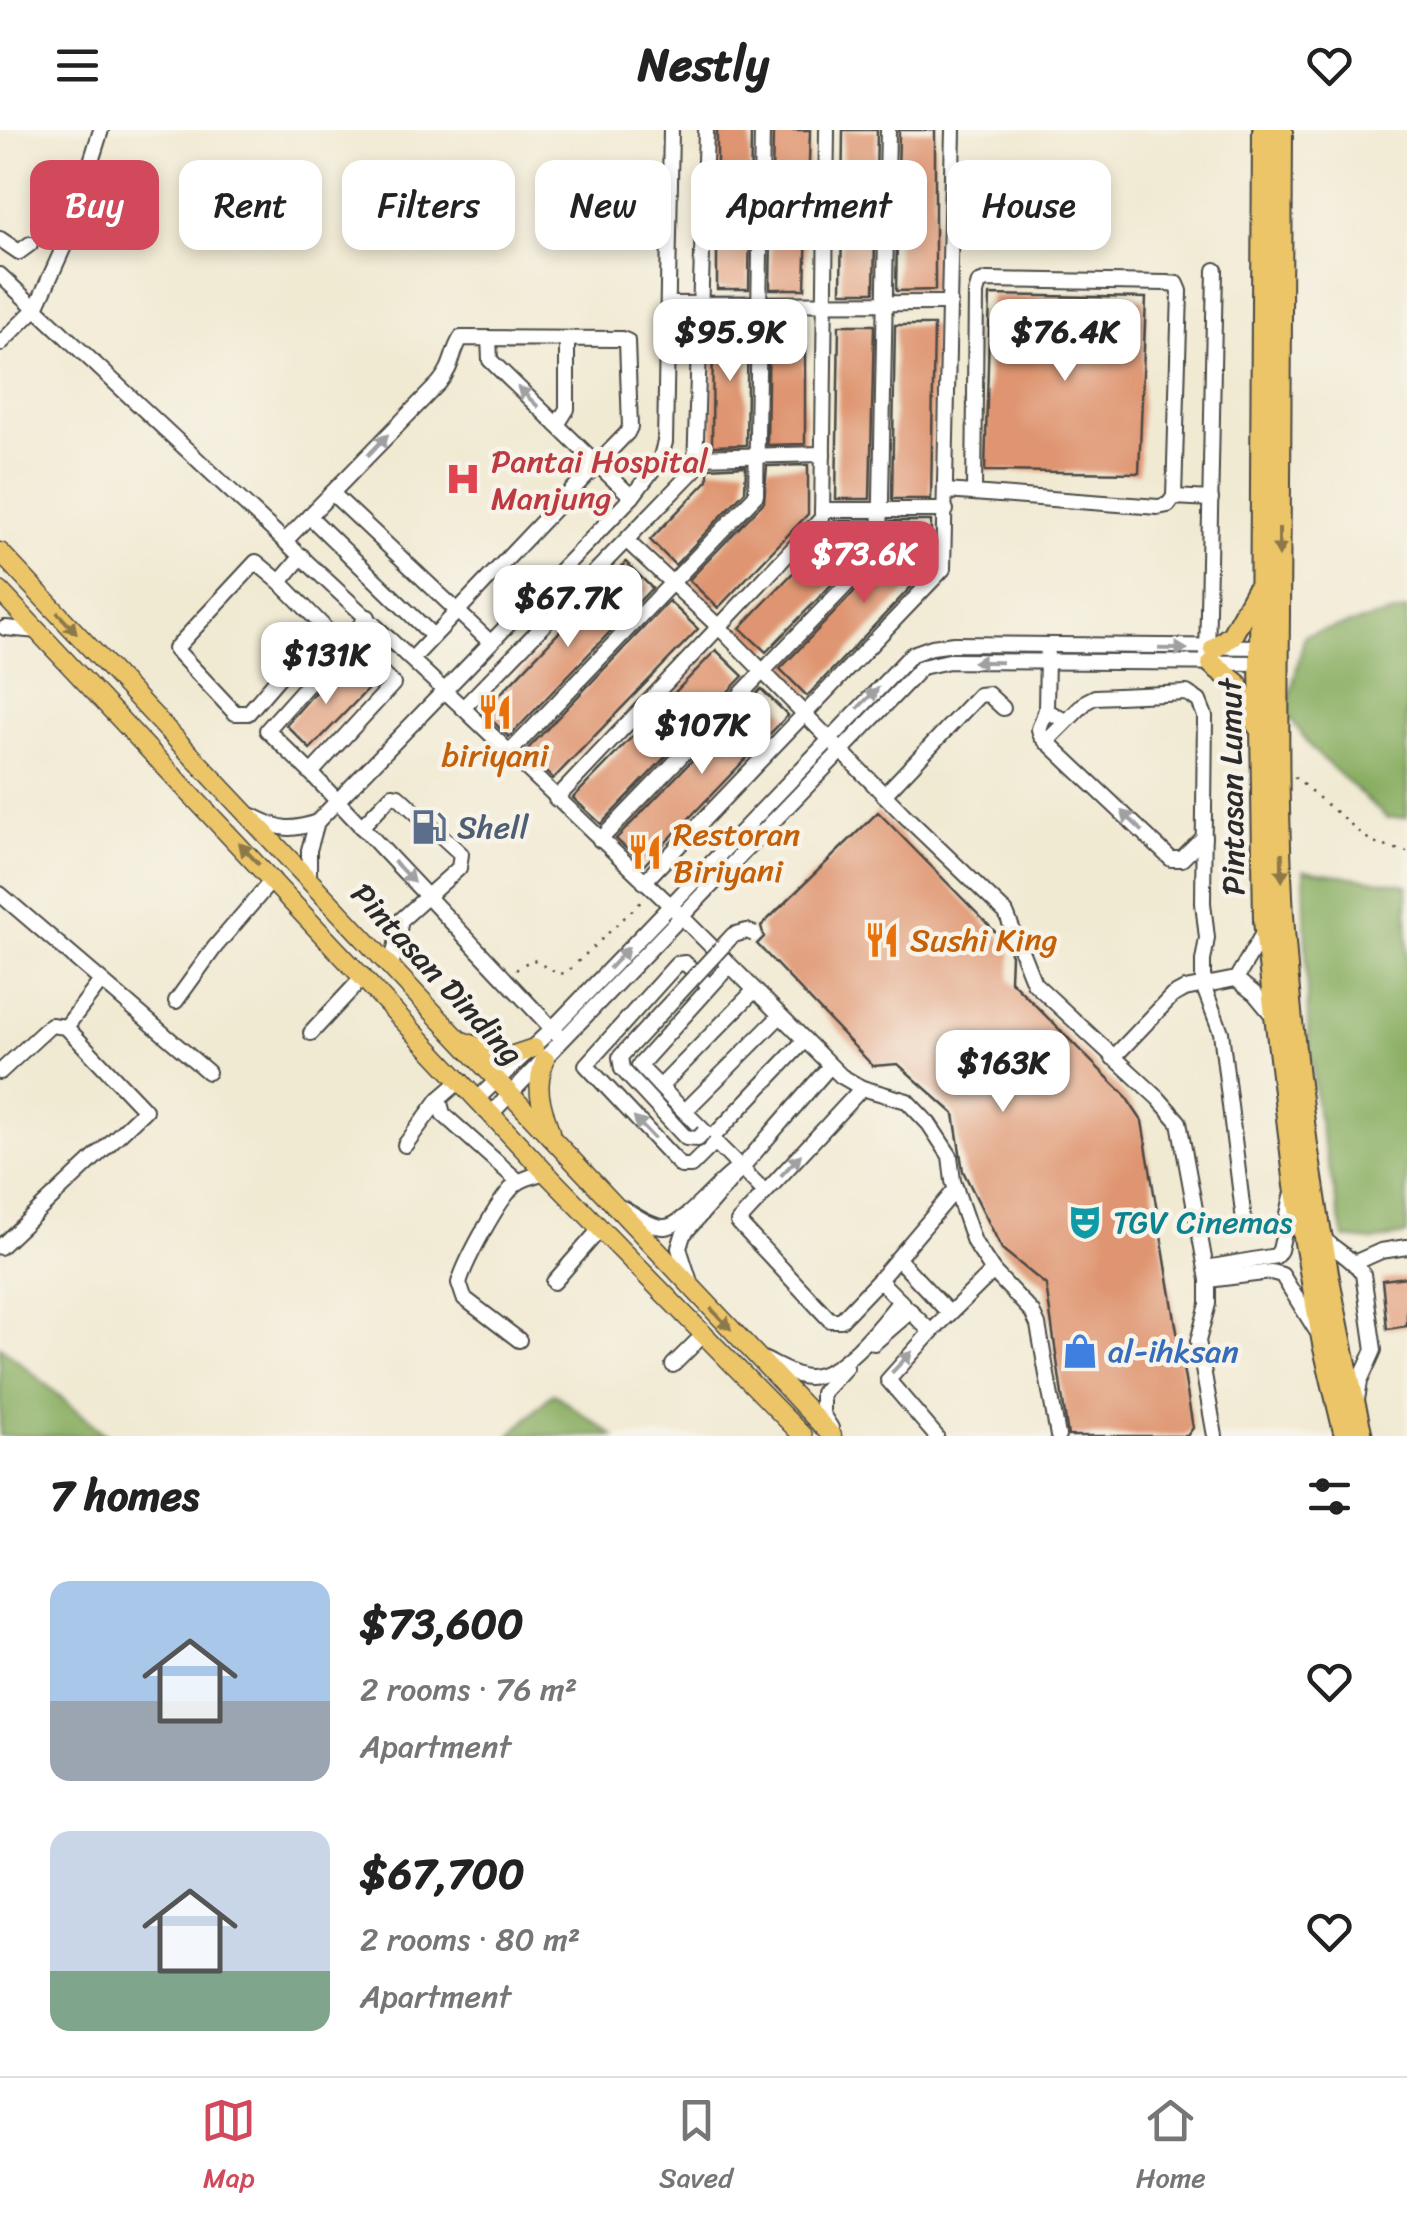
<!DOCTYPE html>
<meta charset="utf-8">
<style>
body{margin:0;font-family:Sriracha,sans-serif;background:#f6f6f6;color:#222;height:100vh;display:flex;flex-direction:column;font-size:38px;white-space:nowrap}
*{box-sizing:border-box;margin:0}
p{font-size:32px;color:#767676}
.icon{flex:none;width:55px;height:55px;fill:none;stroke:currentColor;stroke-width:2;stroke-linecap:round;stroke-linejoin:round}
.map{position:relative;height:1306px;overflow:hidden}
.panel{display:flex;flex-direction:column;background:#fff;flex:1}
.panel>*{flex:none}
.hud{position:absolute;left:30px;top:30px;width:1348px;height:90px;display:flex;gap:20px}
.price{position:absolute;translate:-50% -85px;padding:0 22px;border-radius:20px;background:#fff;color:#222;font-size:32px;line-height:65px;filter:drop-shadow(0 2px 5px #0008)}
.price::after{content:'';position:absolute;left:50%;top:60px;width:30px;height:22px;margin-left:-15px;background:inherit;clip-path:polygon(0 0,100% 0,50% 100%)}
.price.active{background:#d1495b;color:#fff}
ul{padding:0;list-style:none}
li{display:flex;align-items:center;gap:30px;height:250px;padding:0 50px}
li span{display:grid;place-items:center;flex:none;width:280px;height:200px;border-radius:20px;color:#555}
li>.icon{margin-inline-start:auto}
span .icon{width:120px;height:120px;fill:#fffc;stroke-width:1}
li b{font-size:42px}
h2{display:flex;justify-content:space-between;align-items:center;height:120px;padding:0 50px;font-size:42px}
.tag{padding:0 35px;border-radius:20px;background:#fff;box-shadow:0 5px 15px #0003;font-size:35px;line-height:90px}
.tag.active{background:#d1495b;color:#fff}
header{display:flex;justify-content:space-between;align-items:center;height:130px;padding:0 50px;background:#fff;font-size:45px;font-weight:700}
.dock{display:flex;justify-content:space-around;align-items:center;height:140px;border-top:2px solid #e0e0e0;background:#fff;font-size:28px;color:#767676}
.dock a{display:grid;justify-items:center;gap:5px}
.dock .active{color:#d1495b}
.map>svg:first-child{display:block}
</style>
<header><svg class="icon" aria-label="menu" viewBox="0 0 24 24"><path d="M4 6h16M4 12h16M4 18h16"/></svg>Nestly<svg class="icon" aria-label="heart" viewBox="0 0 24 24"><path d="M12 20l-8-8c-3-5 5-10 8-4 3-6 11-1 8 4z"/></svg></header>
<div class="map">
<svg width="1407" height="1306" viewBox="0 0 1407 1306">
<rect width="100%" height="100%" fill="#f7f3e8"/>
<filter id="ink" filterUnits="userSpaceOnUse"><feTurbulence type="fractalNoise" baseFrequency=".01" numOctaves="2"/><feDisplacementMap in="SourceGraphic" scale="20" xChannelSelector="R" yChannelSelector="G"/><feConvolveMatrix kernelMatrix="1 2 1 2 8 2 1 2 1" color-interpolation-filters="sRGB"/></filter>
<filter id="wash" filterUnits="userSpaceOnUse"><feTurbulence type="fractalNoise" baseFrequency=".0048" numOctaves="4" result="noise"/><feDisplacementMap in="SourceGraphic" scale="40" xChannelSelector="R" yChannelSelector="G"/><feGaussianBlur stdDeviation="2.25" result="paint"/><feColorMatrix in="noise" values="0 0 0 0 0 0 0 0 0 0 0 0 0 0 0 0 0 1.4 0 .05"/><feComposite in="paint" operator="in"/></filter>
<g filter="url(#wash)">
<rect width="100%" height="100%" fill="#f1ead3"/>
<!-- forest -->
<g fill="#8aaf64" stroke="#5a6d48" stroke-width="2.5">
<polygon points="1407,480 1407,687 1387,688 1313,620 1286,582 1305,505"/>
<polygon points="1304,740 1407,755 1407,1105 1371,1111 1344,1108 1317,982 1308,897"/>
<polygon points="0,1216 107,1306 0,1306"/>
<polygon points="553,1263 614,1306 509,1306"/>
</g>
<g id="blocks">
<!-- building -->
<g fill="#df9571">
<polygon points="717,0 751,0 749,159 717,159"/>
<polygon points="773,0 810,0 805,159 770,159"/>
<polygon points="843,0 877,0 874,162 841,162"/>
<polygon points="899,0 935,0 935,160 896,161"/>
<polygon points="990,165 1146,168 1139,343 985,341"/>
<polygon points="769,191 805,191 805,314 767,315"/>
<polygon points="713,192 748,193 746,315 712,316"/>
<polygon points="839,195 874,195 870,369 836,369"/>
<polygon points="895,195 934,195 931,369 892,369"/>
<polygon points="808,335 808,384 718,478 689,450 764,372 767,336"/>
<polygon points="746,336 745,361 675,435 650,410 708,350 708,338"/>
<polygon points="834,391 870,391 869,416 766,522 740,498 834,400"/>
<polygon points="891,391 931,391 930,437 807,566 780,539 888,427"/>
<polygon points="626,432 652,458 509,607 483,582"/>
<polygon points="669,471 698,499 553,649 525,622"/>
<polygon points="716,520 743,546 601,694 573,668"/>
<polygon points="340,534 367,560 310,619 286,595"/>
<polygon points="761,559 788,585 644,735 616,709"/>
<polygon points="878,682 1006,813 1011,825 1010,850 1124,964 1142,991 1193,1298 1187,1306 1068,1306 1046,1155 1002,1119 963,1041 954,984 898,934 873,936 757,814 764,807 761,796"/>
<polygon points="1407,1147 1407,1196 1387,1199 1382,1150"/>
</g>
</g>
</g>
<g filter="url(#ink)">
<use href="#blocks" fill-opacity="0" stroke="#494844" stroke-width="2.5"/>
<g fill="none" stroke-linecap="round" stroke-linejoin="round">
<defs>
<g id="minor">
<polyline points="706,0 695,339 463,578 669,774 841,946 862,958 907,971 929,994 950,1026 953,1051 974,1112 993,1141 1032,1182 1038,1195 1058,1306"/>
<polyline points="0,109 19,122 30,114"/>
<polyline points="0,145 463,578"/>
<polyline points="668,174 950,173"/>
<polyline points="0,214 36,178 65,114 101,0"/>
<polyline points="557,295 567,279 567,209"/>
<polyline points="695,327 823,324"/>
<polyline points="946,361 1158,377 1168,375 1174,367 1211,369"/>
<polyline points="974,362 976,163 979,153 987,150 1167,153 1177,154 1180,161 1174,367"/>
<polyline points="332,363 490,512"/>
<polyline points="822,380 946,380"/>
<polyline points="309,386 433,506"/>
<path d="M286,410L439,253C454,235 451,224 461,208C515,208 568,209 622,209L627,211L630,297L627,303L597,334L490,230L489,208"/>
<polyline points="628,412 719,497 903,684 1006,783 1034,853 1158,968 1179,992 1208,1150 1208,1174 1198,1211 1215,1306"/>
<polygon points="256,432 280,452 323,496 248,583 235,583 175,519"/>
<polyline points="280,452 302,426"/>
<polyline points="5,498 38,501"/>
<polyline points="348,510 393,554 311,643 267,600 368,487"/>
<polyline points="412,529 597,334 632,367"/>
<polyline points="1207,529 1215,140"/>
<polyline points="1046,580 1047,525"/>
<polyline points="1065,591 1046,580 1039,599 1041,606 1171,729 1182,729 1204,707"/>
<polyline points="1046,612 1087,571 1095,567 1187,563 1199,571 1205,586 1203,773 1207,808 1203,831 1203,855 1221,902 1244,1091"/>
<polyline points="509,623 756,365 762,0"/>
<polyline points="311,643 557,904"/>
<polyline points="884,665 979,565 988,564 1003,578"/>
<polyline points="556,669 822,388 827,0"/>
<path d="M253,686C278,699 290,702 317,692"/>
<polyline points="361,697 392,665 398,666 461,724 459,738 401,790 391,838"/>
<polyline points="600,710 880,420 888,0"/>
<polyline points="309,752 309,720 317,692 632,367 660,330 665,312 671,0"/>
<polyline points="644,752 943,439 953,0"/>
<polyline points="0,764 208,942"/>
<polyline points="729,836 639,936 765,1062"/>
<polyline points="1236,849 1255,864 1274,887"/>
<polyline points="709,856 685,833 677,834 586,935 681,1036 691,1036 714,1013"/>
<polyline points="176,871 215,817 273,749"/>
<polyline points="66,897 101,851"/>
<polyline points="311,903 364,846"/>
<polyline points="1113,928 1172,866 1185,859 1236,849 1265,800"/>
<polyline points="0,942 51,895 66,897 145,980 0,1117"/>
<polyline points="461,950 439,969 443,984 518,1051"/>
<polyline points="659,958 754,861"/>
<polyline points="862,958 738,1092 830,1190 841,1190 879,1150 931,1202 888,1250 936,1306"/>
<polyline points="477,969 552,899 912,524 932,517 954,514 1267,517"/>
<polyline points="685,981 780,886"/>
<polyline points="491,984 922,537 949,531 1268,533"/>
<polyline points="711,1009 805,910"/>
<polyline points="405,1015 439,969"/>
<path d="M622,1078C634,1084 651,1098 665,1097C685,1096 718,1050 739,1038"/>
<path d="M1321,1106C1334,1120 1354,1129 1363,1144L1374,1220L1360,1251L1357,1270"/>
<polyline points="898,1129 949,1183"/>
<polyline points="1354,1133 1381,1121 1407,1117"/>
<polyline points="1206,1138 1276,1126 1280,1120 1292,1066"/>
<polyline points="879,1150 956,1059"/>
<polyline points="1208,1150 1271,1142 1282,1145 1316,1200"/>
<polyline points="554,1152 601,1098"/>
<polyline points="691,1155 679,1118 683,1105 830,936"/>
<polyline points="931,1202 993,1141"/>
<path d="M519,1210L464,1168L459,1153C465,1132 499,1068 516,1054C523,1048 536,1045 545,1042"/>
<polyline points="874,1213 911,1181"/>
<path d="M763,1229C776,1235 793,1246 808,1247C841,1248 881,1194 900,1171"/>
<polyline points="673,1235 704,1204"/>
<polyline points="831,1298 822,1284 822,1263 846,1237"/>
</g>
<g id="major">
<polyline points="0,422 832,1306"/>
<polyline points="0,461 545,1042 803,1306"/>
<polyline points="462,911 507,927 534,918"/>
<path d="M545,930C534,957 541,975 550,1001"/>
</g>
<g id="highway">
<polyline points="1263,0 1260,533 1264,791 1295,1056 1323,1214 1345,1306"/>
<path d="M1282,0C1282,161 1280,322 1279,483C1278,588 1277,695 1284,800C1296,971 1323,1139 1362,1306"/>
<polyline points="1214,519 1232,505 1256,461"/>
<polyline points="1212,534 1237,554 1257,595"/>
</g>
</defs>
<!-- minor casing -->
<use href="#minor" stroke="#494844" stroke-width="18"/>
<!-- major casing -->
<use href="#major" stroke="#494844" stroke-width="21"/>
<!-- highway casing -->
<use href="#highway" stroke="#494844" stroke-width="24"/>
<!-- path -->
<g stroke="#494844" stroke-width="2.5" stroke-dasharray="2.5 8" stroke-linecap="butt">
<polyline points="1294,647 1373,713 1407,722"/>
<polyline points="516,840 532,829 558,844 566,843 645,768"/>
</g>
<!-- minor -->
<use href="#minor" stroke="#fff" stroke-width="14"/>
<!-- major -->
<use href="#major" stroke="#ecc569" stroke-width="18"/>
<!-- highway -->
<use href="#highway" stroke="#ecc569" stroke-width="20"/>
<defs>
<polyline id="minor-bridge" points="704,1002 698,1009 686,1008 622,939 620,927 733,805 747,801 754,804"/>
</defs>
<!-- minor-bridge casing -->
<use href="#minor-bridge" stroke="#494844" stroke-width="18" stroke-linecap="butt"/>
<!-- minor-bridge -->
<use href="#minor-bridge" stroke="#fff" stroke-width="14"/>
</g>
<!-- one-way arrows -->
<defs><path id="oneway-solid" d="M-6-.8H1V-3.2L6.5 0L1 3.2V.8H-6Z" transform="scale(2.5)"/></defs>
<g fill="#a0a0a0">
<use href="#oneway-solid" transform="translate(528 267) rotate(-136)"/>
<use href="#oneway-solid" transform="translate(378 315) rotate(-46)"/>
<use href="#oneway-solid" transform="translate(1173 519) rotate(1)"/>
<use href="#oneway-solid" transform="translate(987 532) rotate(-179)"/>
<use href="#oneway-solid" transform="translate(868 568) rotate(-45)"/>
<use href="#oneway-solid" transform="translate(1132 691) rotate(-136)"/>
<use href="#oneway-solid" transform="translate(404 742) rotate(47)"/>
<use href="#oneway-solid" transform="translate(619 828) rotate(-47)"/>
<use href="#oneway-solid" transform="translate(644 998) rotate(-134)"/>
<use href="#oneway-solid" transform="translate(791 1035) rotate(-47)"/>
<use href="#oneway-solid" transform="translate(902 1232) rotate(-46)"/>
</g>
<g fill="#8c784a">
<use href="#oneway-solid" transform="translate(1279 412) rotate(90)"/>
<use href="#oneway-solid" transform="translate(67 493) rotate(47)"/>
<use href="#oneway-solid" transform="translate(249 724) rotate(-133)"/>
<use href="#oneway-solid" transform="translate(1282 737) rotate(89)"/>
<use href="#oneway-solid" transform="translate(721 1189) rotate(46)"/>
</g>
</g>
<!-- icons -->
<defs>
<symbol id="hospital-bare" viewBox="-9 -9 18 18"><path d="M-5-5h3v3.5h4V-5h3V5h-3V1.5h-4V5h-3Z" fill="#e0444e" stroke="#f7f3e8" stroke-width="2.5" paint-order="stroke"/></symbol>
<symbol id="restaurant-bare" viewBox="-9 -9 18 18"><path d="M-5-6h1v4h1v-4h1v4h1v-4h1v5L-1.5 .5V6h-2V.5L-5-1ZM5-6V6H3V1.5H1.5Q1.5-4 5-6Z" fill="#e8710a" stroke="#f7f3e8" stroke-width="2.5" paint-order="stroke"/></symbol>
<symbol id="fuel-bare" viewBox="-9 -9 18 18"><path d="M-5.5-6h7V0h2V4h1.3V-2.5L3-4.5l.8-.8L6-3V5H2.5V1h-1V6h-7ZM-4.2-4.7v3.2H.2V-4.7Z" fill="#5c6f8a" stroke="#f7f3e8" stroke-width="2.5" paint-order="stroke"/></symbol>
<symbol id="theatre-bare" viewBox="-9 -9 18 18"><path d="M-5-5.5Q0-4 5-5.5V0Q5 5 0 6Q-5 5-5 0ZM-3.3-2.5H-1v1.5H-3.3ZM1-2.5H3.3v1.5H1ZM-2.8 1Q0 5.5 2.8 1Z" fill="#0f9aa8" stroke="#f7f3e8" stroke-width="2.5" paint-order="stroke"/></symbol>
<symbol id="shop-bare" viewBox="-9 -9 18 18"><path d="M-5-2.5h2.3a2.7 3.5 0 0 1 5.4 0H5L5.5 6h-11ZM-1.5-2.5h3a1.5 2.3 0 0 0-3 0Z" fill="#3f7fe0" stroke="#f7f3e8" stroke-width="2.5" paint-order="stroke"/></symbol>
</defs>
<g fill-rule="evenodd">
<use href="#hospital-bare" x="438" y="324" width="50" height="50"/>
<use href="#restaurant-bare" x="470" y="557" width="50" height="50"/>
<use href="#fuel-bare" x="404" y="672" width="50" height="50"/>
<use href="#restaurant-bare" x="620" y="697" width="50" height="50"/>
<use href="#restaurant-bare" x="857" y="785" width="50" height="50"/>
<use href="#theatre-bare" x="1060" y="1067" width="50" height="50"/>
<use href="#shop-bare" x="1055" y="1196" width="50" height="50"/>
</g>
<g text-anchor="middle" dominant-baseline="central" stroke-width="9" stroke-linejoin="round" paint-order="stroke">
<!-- health labels -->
<g font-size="32" fill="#be3a42" stroke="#f7f3e8" text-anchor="start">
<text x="491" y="331">Pantai Hospital<tspan x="491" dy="37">Manjung</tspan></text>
</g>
<!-- food labels -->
<g font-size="32" fill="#c56008" stroke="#f7f3e8" text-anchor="start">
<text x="495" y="625" text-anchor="middle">biriyani</text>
<text x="673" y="704">Restoran<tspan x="673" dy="37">Biriyani</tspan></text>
<text x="910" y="810">Sushi King</text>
</g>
<!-- street labels -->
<g font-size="32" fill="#2b2b2b" stroke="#f7f3e8">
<text transform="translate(1232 657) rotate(-91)">Pintasan Lumut</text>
<text transform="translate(437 844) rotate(47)">Pintasan Dinding</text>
</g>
<!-- service labels -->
<g font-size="32" fill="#4e5e75" stroke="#f7f3e8" text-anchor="start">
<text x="457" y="697">Shell</text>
</g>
<!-- culture labels -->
<g font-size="32" fill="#0d838f" stroke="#f7f3e8" text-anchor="start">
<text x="1113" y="1092">TGV Cinemas</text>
</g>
<!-- shop labels -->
<g font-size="32" fill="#366cbe" stroke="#f7f3e8" text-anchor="start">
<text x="1108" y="1221">al-ihksan</text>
</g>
</g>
</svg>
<b class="price" style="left:730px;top:254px">$95.9K</b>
<b class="price" style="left:1065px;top:254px">$76.4K</b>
<b class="price active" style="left:864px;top:476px">$73.6K</b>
<b class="price" style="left:568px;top:520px">$67.7K</b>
<b class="price" style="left:326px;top:577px">$131K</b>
<b class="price" style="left:702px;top:647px">$107K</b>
<b class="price" style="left:1003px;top:985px">$163K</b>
<div class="hud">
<a class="tag active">Buy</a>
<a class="tag">Rent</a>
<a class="tag">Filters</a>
<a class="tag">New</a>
<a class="tag">Apartment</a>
<a class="tag">House</a>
</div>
</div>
<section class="panel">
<h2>7 homes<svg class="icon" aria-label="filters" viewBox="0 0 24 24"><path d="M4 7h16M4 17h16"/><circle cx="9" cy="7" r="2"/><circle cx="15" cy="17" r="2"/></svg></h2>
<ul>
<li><span style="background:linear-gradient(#a9c7e8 60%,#9aa5b1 0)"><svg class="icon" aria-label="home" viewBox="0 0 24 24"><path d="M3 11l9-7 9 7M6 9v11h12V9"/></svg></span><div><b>$73,600</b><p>2 rooms · 76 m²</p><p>Apartment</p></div><svg class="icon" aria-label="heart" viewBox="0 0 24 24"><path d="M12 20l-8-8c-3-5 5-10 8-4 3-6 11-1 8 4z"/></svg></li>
<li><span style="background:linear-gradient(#c9d6e8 70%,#7fa58c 0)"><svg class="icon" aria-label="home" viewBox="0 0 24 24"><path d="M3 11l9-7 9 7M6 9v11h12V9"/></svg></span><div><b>$67,700</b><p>2 rooms · 80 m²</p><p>Apartment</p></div><svg class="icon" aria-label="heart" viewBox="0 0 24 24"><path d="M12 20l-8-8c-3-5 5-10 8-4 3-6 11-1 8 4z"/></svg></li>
</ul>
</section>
<nav class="dock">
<a class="active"><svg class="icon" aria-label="map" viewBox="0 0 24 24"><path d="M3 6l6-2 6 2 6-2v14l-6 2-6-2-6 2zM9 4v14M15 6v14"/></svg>Map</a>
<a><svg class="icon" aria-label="saved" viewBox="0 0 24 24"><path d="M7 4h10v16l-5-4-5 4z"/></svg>Saved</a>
<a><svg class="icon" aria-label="home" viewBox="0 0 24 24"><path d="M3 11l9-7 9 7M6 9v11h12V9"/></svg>Home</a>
</nav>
